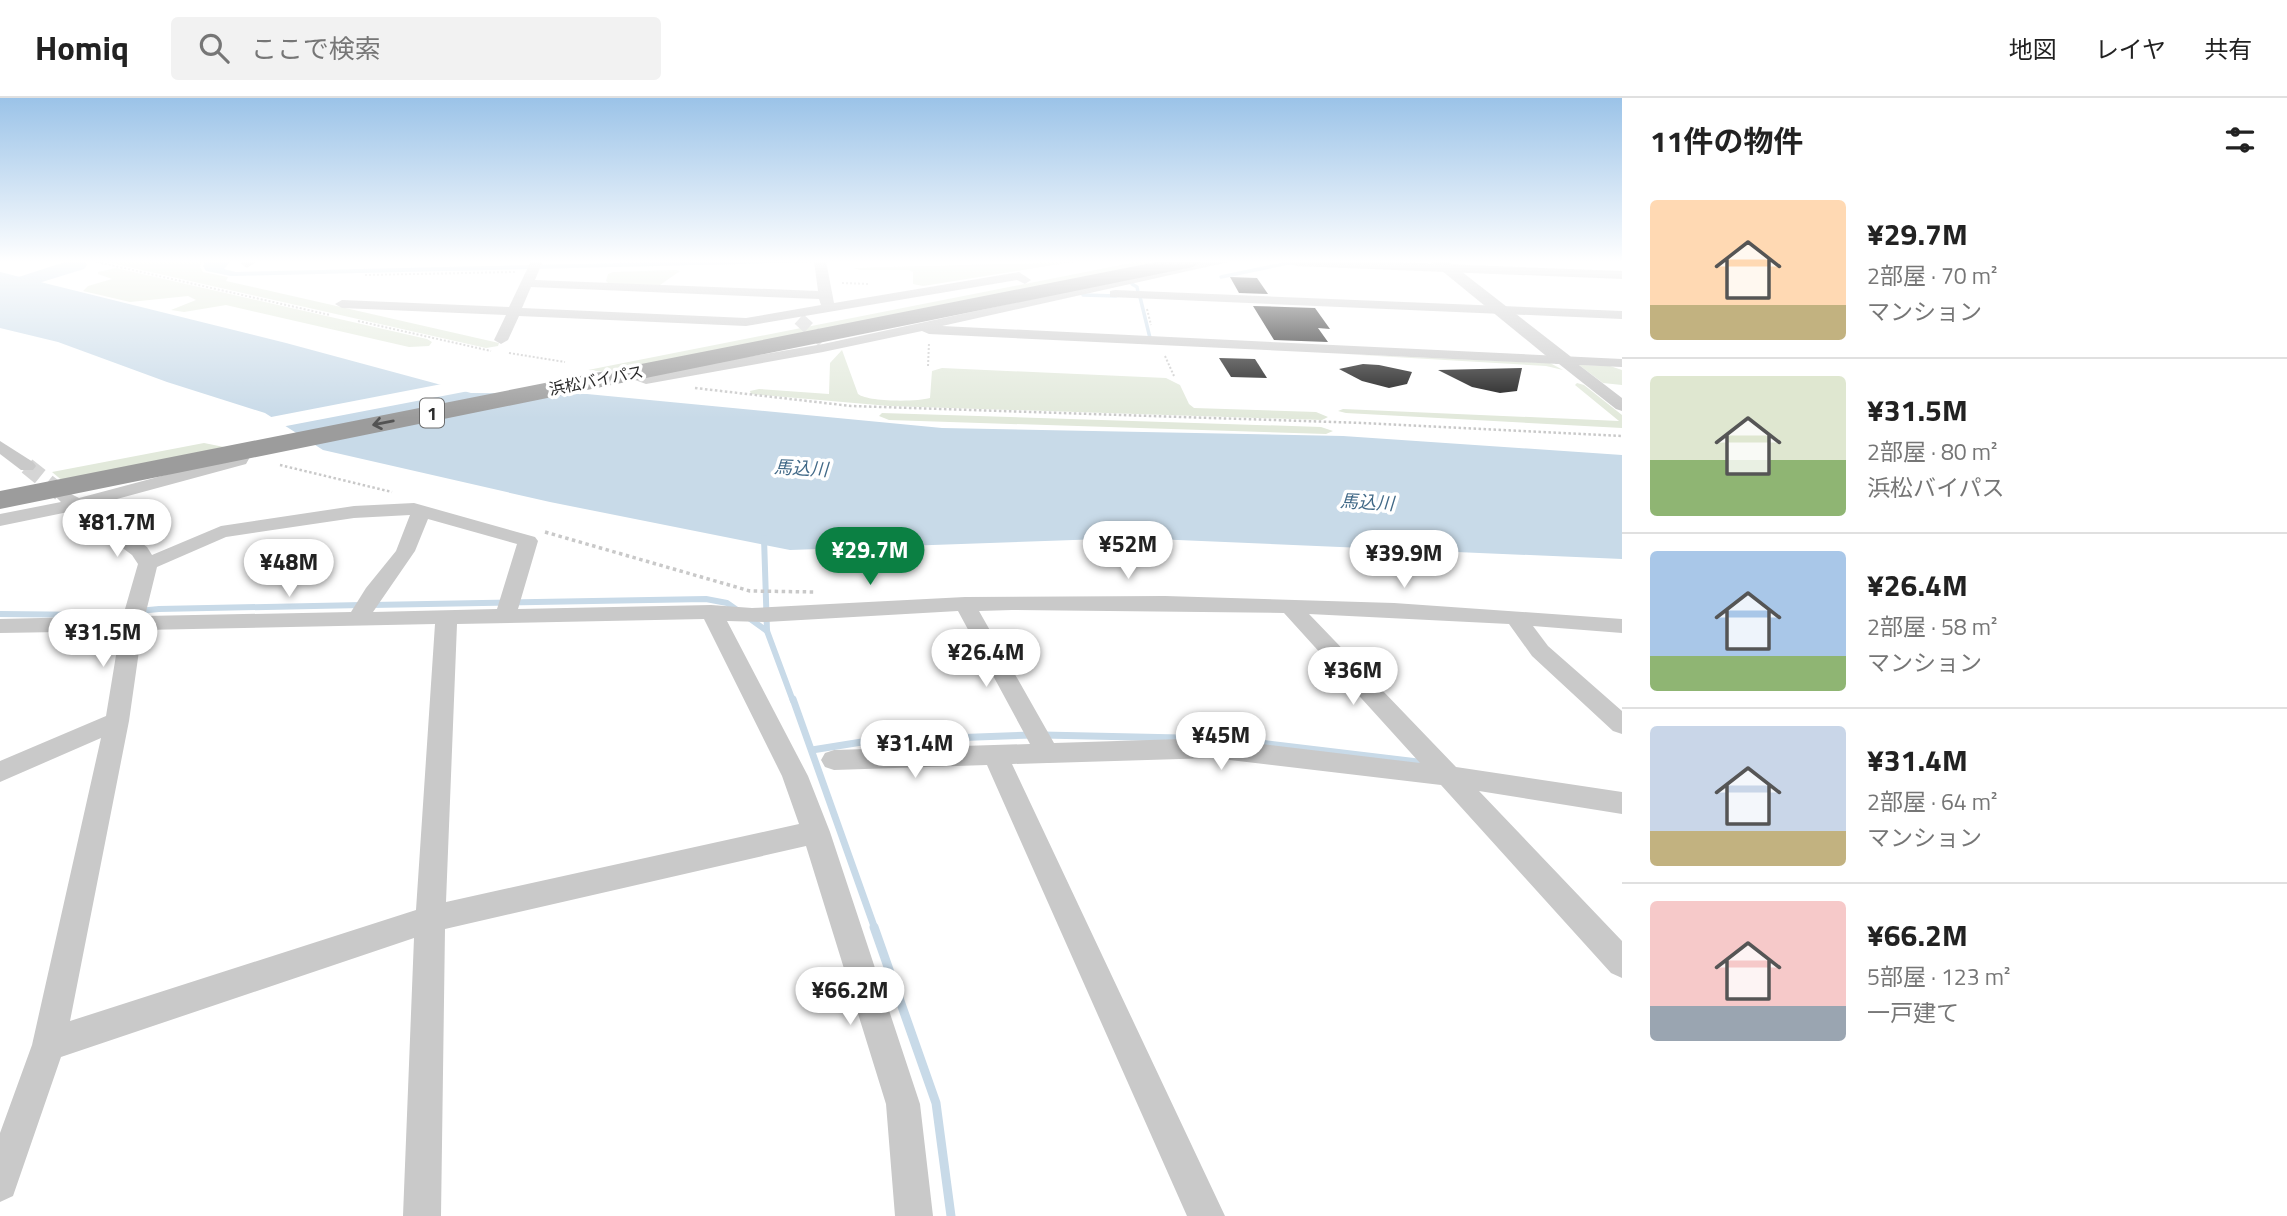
<!DOCTYPE html>
<html lang="ja">
<meta charset="utf-8">
<style>
body{margin:0;font-family:"Titillium Web","Noto Sans JP",sans-serif;background:#f2f2f2;color:#222;height:100vh;display:flex;flex-direction:column;font-size:26px;white-space:nowrap}
*{box-sizing:border-box;margin:0}
p{font-size:23px;color:#767676}
.icon{flex:none;width:38px;height:38px;fill:none;stroke:currentColor;stroke-width:2;stroke-linecap:round;stroke-linejoin:round}
.map{position:relative;flex:1;overflow:hidden}
.sheet{display:flex;flex-direction:column;background:#fff;width:665px}
.sheet>*{flex:none}
.price{position:absolute;translate:-50% -60px;padding:0 16px;border-radius:24px;background:#fff;color:#222;font-size:23px;line-height:46px;filter:drop-shadow(0 2px 4px #0008)}
.price::after{content:'';position:absolute;left:50%;top:42px;width:21px;height:16px;margin-left:-10px;background:inherit;clip-path:polygon(0 0,100% 0,50% 100%)}
.price.current{background:#0b8043;color:#fff}
ul{padding:0;list-style:none}
li{display:flex;align-items:center;gap:21px;height:175px;padding:0 28px}
li+li{border-top:2px solid #e0e0e0}
li span{display:grid;place-items:center;flex:none;width:196px;height:140px;border-radius:7px;color:#555}
li>.icon{margin-inline-start:auto}
span .icon{width:84px;height:84px;fill:#fffc;stroke-width:1}
li b{font-size:30px}
h2{display:flex;justify-content:space-between;align-items:center;height:84px;padding:0 28px;font-size:30px}
header{display:flex;align-items:center;gap:42px;box-sizing:border-box;height:98px;padding:0 35px;background:#fff;border-bottom:2px solid #e0e0e0}
header strong{font-size:33px}
nav{display:flex;gap:38px;margin-inline-start:auto;font-size:24px}
.search{width:490px;height:63px;background:#f2f2f2;display:flex;align-items:center;gap:18px;box-sizing:border-box;padding:0 24px;border-radius:7px;color:#767676;font-size:26px}
main{display:flex;flex:1;min-height:0}
.map>svg:first-child{display:block}
</style>
<header>
<strong>Homiq</strong>
<div class="search"><svg class="icon" aria-label="search" viewBox="0 0 24 24"><circle cx="10" cy="10" r="6"/><path d="M15 15l6 6"/></svg>ここで検索</div>
<nav><a>地図</a><a>レイヤ</a><a>共有</a></nav>
</header>
<main>
<div class="map">
<svg width="1622" height="1118" viewBox="0 0 1622 1118">
<rect width="100%" height="100%" fill="#fff"/>
<!-- green -->
<g fill="#e2e9db">
<polygon points="102,163 202,163 200,169 203,174 228,179 226,183 499,245 498,248 486,250"/>
<polygon points="1141,163 1158,166 606,274 588,272"/>
<polygon points="1073,164 923,188 913,186 913,174 909,172 860,172 854,170"/>
<polygon points="116,170 427,241 432,244 429,248 409,249 226,207 184,214 171,212 196,202 188,198 130,204 83,193 88,188 112,181 98,176 98,174"/>
<polygon points="676,172 680,173 660,187 609,186 606,183 608,176 613,174"/>
<path d="M842,252L858,296C868,304 917,304 930,300L932,273L942,270L1166,280L1180,287L1189,306L1194,310L1316,314L1328,319L1322,322L889,308L751,296L750,293L759,291L829,296L830,265Z"/>
<polygon points="1343,256 1550,265 1563,272 1546,268"/>
<polygon points="1579,267 1610,268 1622,272 1622,287 1603,285"/>
<polygon points="1577,285 1584,287 1622,317 1622,330 1346,315 1338,313 1343,311 1619,323 1575,287"/>
<polygon points="882,315 1321,329 1333,333 1326,336 889,322 879,318"/>
<polygon points="204,345 224,349 64,384 52,374"/>
</g>
<!-- water -->
<g fill="#c8dae8">
<polygon points="205,163 231,163 224,171 236,174 703,163 865,163 231,178 206,173 203,168"/>
<polygon points="0,174 286,245 471,295 587,296 942,330 1343,338 1622,357 1622,461 1131,440 790,452 550,404 323,352 265,315 167,284 58,244 0,230"/>
</g>
<!-- pier -->
<polygon fill="#fff" points="447,285 474,292 281,329 266,320"/>
<g fill="none" stroke-linecap="round" stroke-linejoin="round">
<!-- stream-far3 -->
<g stroke="#c8dae8" stroke-width="3.5">
<polyline points="1221,179 1288,165 1299,166"/>
<polyline points="1132,186 1137,189 1138,194"/>
<polyline points="1083,197 1116,198"/>
<polyline points="1140,199 1150,240"/>
</g>
<!-- stream-far2 -->
<g stroke="#c8dae8" stroke-width="6">
<polyline points="764,440 767,533 793,603"/>
<polyline points="372,507 706,501 727,505 737,512"/>
<polyline points="0,516 98,517 159,511 362,507"/>
<polyline points="749,520 767,533"/>
</g>
<!-- stream-far1 -->
<g stroke="#c8dae8" stroke-width="7">
<polyline points="793,601 875,831"/>
<polyline points="1043,637 1227,641 1426,665"/>
<polyline points="812,652 868,643 1033,637"/>
</g>
<!-- stream -->
<polyline stroke="#c8dae8" stroke-width="9" points="874,829 936,1005 951,1118"/>
<!-- river -->
<polygon fill="#c8dae8" fill-rule="evenodd" points="68,163 85,163 87,167 84,171 0,197 0,185"/>
</g>
<!-- building -->
<g fill="#131313">
<polygon points="1230,179 1257,180 1268,196 1239,195"/>
<polygon points="1253,208 1315,210 1330,231 1318,230 1328,244 1274,242"/>
<polygon points="1219,260 1255,261 1267,280 1231,279"/>
<polygon points="1363,266 1379,267 1412,274 1407,286 1389,290 1362,283 1339,271"/>
<polygon points="1522,270 1517,293 1500,295 1472,289 1438,272"/>
</g>
<g fill="none" stroke-linecap="round" stroke-linejoin="round">
<!-- minor-tunnel-far1 -->
<polyline stroke="#d5d5d5" stroke-width="13" stroke-dasharray="13 7" stroke-linecap="butt" points="799,221 823,243"/>
<!-- minor-tunnel -->
<polyline stroke="#d5d5d5" stroke-width="17" stroke-dasharray="17 9" stroke-linecap="butt" points="27,368 63,397"/>
<!-- path-far2 -->
<g stroke="#c9c9c9" stroke-width="2" stroke-dasharray="2 2" stroke-linecap="butt">
<polyline points="93,163 330,217"/>
<polyline points="365,177 515,174"/>
<polyline points="842,185 869,186"/>
<polyline points="1147,211 1151,227"/>
<polyline points="358,223 491,253"/>
<polyline points="509,255 565,264"/>
<polyline points="1165,258 1174,278"/>
<polyline points="928,268 929,245"/>
</g>
<!-- path-far1 -->
<g stroke="#c9c9c9" stroke-width="2.5" stroke-dasharray="2.5 2.5" stroke-linecap="butt">
<polyline points="695,290 851,308 1363,325 1622,338"/>
<polyline points="280,367 392,394"/>
</g>
<!-- path -->
<polyline stroke="#c9c9c9" stroke-width="3.5" stroke-dasharray="3.5 3.5" stroke-linecap="butt" points="545,434 750,493 816,494"/>
<!-- minor -->
<g fill="#c9c9c9" fill-rule="evenodd">
<polygon points="243,163 257,163 247,170 241,166"/>
<path d="M531,163H543L535,182L818,193L814,163H826L834,205L1019,174L1031,182L1025,186L1017,182L746,228L519,218L508,242L501,246L494,242L506,217L342,210L335,206L342,202L509,209ZM531,189L819,201L821,207L746,220L522,210Z"/>
<polygon points="1209,163 1233,163 942,228 1622,261 1622,269 1579,267 1622,300 1622,313 1616,311 1559,266 929,236 922,233 823,254 646,286 635,282 629,274 636,270 647,276 823,246"/>
<polygon points="1367,163 1622,173 1622,181 1296,168 1290,164"/>
<polygon points="1115,192 1622,213 1622,221 1110,199 1110,193"/>
<polygon points="0,343 33,364 36,368 33,372 21,372 0,356"/>
<path d="M245,347L254,352L246,366L91,408L147,449L152,457L221,428L354,408L414,405L535,439L538,443L518,511L711,507L752,510L965,499L1165,498L1394,505L1622,521V535L1533,528L1548,548L1622,613V636L1613,633L1532,558L1509,526L1309,516L1456,669L1622,694V716L1479,693L1622,843V880L1611,875L1441,687L1213,660L1012,666L1225,1118H1187L987,667L834,672L825,669L821,662L825,655L834,652L1030,646L958,513L766,524L727,523L808,678L830,734L920,1006L933,1118H895L886,1006L806,748L445,831L441,1118H403L414,840L61,959L13,1098L0,1104V1035L32,947L101,640L0,684V663L106,618L120,533L0,535V521L123,518L138,466L132,457L73,413L0,428V416L61,404L54,397L63,392L79,400L233,359L239,348ZM410,417L396,453L366,490L351,514L145,518L157,469L226,439L354,420ZM428,421L517,446L497,511L373,514L415,453ZM1012,512L1284,515L1420,665L1213,640L1054,645L979,513ZM704,521L782,678L799,726L446,804L457,526ZM435,526L416,812L70,923L129,623L142,532Z"/>
</g>
<!-- tertiary -->
<polygon fill="#c9c9c9" fill-rule="evenodd" points="1430,163 1448,163 1570,258 1573,262 1570,266 1556,266"/>
<!-- trunk -->
<polygon fill="#9c9c9c" fill-rule="evenodd" points="1161,163 1203,163 1193,169 0,411 0,393"/>
</g>
<!-- one-way arrows -->
<defs><path id="oneway-shaft" d="M-6 0H5M1.5-3L5.5 0L1.5 3" fill="none" stroke-width="1.6" stroke-linecap="round" stroke-linejoin="round" transform="scale(1.75)"/></defs>
<use stroke="#535353" href="#oneway-shaft" transform="translate(383 325) rotate(169)"/>
<!-- sky -->
<linearGradient id="sky" x2="0" y2="1"><stop stop-color="#9bc3e8"/><stop offset="0.51" stop-color="#fff"/><stop offset="1" stop-color="#fff" stop-opacity="0"/></linearGradient>
<rect width="1622" height="320" fill="url(#sky)"/>
<g text-anchor="middle" dominant-baseline="central" stroke-width="7" stroke-linejoin="round" paint-order="stroke">
<!-- far-street labels -->
<g font-size="16" fill="#2c2c2c" stroke="#fff">
<text transform="translate(596 282) rotate(-11)">浜松バイパス</text>
</g>
<!-- shield labels -->
<rect fill="#fff" stroke="#6b6b6b" stroke-width="2" x="420" y="300.5" width="24" height="29" rx="5"/>
<g font-size="18" font-weight="bold" fill="#2c2c2c">
<text x="432" y="315">1</text>
</g>
<!-- far-water labels -->
<g font-size="18" font-style="italic" fill="#416987" stroke="#fff">
<text transform="translate(801 370) rotate(3)">馬込川</text>
<text transform="translate(1367 404) rotate(3)">馬込川</text>
</g>
</g>
</svg>
<b class="price" style="left:117px;top:461px">¥81.7M</b>
<b class="price" style="left:1128px;top:483px">¥52M</b>
<b class="price current" style="left:870px;top:489px">¥29.7M</b>
<b class="price" style="left:1404px;top:492px">¥39.9M</b>
<b class="price" style="left:289px;top:501px">¥48M</b>
<b class="price" style="left:103px;top:571px">¥31.5M</b>
<b class="price" style="left:986px;top:591px">¥26.4M</b>
<b class="price" style="left:1353px;top:609px">¥36M</b>
<b class="price" style="left:1221px;top:674px">¥45M</b>
<b class="price" style="left:915px;top:682px">¥31.4M</b>
<b class="price" style="left:850px;top:929px">¥66.2M</b>
</div>
<section class="sheet">
<h2>11件の物件<svg class="icon" aria-label="filters" viewBox="0 0 24 24"><path d="M4 7h16M4 17h16"/><circle cx="9" cy="7" r="2"/><circle cx="15" cy="17" r="2"/></svg></h2>
<ul>
<li><span style="background:linear-gradient(#ffd9b3 75%,#c2b280 0)"><svg class="icon" aria-label="home" viewBox="0 0 24 24"><path d="M3 11l9-7 9 7M6 9v11h12V9"/></svg></span><div><b>¥29.7M</b><p>2部屋 · 70 m²</p><p>マンション</p></div></li>
<li><span style="background:linear-gradient(#dfe7d0 60%,#8fb573 0)"><svg class="icon" aria-label="home" viewBox="0 0 24 24"><path d="M3 11l9-7 9 7M6 9v11h12V9"/></svg></span><div><b>¥31.5M</b><p>2部屋 · 80 m²</p><p>浜松バイパス</p></div></li>
<li><span style="background:linear-gradient(#a9c7e8 75%,#8fb573 0)"><svg class="icon" aria-label="home" viewBox="0 0 24 24"><path d="M3 11l9-7 9 7M6 9v11h12V9"/></svg></span><div><b>¥26.4M</b><p>2部屋 · 58 m²</p><p>マンション</p></div></li>
<li><span style="background:linear-gradient(#c9d6e8 75%,#c2b280 0)"><svg class="icon" aria-label="home" viewBox="0 0 24 24"><path d="M3 11l9-7 9 7M6 9v11h12V9"/></svg></span><div><b>¥31.4M</b><p>2部屋 · 64 m²</p><p>マンション</p></div></li>
<li><span style="background:linear-gradient(#f6c9c9 75%,#9aa5b1 0)"><svg class="icon" aria-label="home" viewBox="0 0 24 24"><path d="M3 11l9-7 9 7M6 9v11h12V9"/></svg></span><div><b>¥66.2M</b><p>5部屋 · 123 m²</p><p>一戸建て</p></div></li>
</ul>
</section>
</main>
